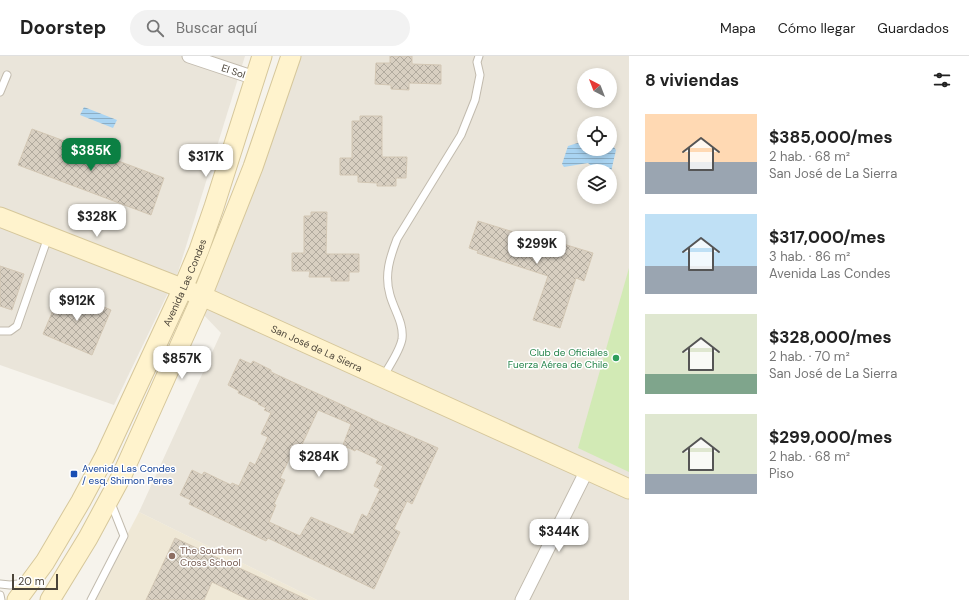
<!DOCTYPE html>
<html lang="es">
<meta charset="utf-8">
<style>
body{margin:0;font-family:"DM Sans",sans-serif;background:#f2f2f2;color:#222;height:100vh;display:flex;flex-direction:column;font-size:15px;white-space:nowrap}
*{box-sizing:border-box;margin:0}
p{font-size:13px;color:#767676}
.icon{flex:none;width:22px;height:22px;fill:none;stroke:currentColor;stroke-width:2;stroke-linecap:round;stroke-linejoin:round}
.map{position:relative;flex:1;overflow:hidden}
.drawer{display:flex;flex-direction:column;background:#fff;width:340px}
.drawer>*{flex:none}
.needle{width:26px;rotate:318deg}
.controls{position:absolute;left:577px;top:12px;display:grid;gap:8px}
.controls a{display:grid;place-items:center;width:40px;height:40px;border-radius:50%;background:#fff;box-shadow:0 2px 6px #0003;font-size:20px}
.scale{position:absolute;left:12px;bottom:10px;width:46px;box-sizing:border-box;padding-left:4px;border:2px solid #4b4439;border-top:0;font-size:11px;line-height:14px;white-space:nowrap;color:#4b4439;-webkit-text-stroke:3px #fff;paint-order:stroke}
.price{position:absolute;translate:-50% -34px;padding:0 9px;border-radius:8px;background:#fff;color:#222;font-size:13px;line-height:26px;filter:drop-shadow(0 1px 2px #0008)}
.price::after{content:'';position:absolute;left:50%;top:24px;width:12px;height:9px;margin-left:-6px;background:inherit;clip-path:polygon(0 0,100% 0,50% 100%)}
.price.active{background:#0b8043;color:#fff}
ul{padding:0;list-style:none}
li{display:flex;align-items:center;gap:12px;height:100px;padding:0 16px}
li span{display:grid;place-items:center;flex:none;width:112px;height:80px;border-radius:0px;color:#555}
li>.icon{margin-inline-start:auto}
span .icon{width:48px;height:48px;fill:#fffc;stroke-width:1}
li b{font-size:17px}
h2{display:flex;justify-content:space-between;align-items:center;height:48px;padding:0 16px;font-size:17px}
header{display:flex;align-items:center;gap:24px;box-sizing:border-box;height:56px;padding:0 20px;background:#fff;border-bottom:1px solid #e0e0e0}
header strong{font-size:19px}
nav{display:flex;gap:22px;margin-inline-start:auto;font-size:14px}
.search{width:280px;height:36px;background:#f2f2f2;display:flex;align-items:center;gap:10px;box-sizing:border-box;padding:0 14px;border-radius:22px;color:#767676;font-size:15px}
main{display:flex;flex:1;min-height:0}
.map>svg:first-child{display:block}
</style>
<header>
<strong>Doorstep</strong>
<div class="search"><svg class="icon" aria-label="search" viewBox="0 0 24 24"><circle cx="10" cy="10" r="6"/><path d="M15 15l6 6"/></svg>Buscar aquí</div>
<nav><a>Mapa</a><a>Cómo llegar</a><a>Guardados</a></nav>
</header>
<main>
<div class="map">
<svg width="629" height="544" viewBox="0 0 629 544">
<defs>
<pattern id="water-rules" width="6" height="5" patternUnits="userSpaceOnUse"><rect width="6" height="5" fill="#a9d4f2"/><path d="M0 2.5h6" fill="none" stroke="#8caec5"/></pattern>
<pattern id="building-cross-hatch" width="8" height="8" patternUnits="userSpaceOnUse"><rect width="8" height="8" fill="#d8cfc1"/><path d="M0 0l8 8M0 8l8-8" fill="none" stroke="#b1aa9e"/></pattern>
</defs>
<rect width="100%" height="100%" fill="#f6f3ec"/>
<!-- residential -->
<g fill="#eae5da" fill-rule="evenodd">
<polygon points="0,0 245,0 178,216 114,349 0,309"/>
<path d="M298,0H629V544H317L139,456L221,277L200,255ZM584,19H610V45H584ZM584,67H610V93H584ZM584,115H610V141H584Z"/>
</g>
<!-- education -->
<polygon fill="#efe8d6" points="139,456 317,544 93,544"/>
<!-- park -->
<polygon fill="#d2eab5" points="629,212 629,416 578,392"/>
<!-- water -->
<g fill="url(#water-rules)">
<polygon points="84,51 117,64 113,72 80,59"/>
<polygon points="584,85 584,93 610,93 610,86 616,94 610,120 610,115 597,115 588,107 564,111 562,108 568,90"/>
</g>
<!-- building -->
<g fill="url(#building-cross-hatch)" stroke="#d3c7b4" fill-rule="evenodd">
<polygon points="390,0 412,0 412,8 441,9 441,28 409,27 409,34 391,33 391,29 375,28 376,7 390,7"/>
<polygon points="360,60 382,60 382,101 407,101 406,122 396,122 396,130 377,130 377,127 358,126 358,119 340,119 340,102 352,102 352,65 360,65"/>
<polygon points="32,73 164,122 151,159 18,109"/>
<polygon points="311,156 327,156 326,198 359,198 359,216 349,216 349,225 331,225 331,221 309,221 310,215 292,215 292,197 304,197 304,160 311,160"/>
<polygon points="478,165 546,186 547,183 593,197 584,225 576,222 560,272 533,264 548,220 477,197 478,195 469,192"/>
<polygon points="0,210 24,218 12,254 0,250"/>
<polygon points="62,233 111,254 92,299 43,278"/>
<path d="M240,303L251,308L253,305L271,314V316L381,367L438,392L412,448L407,445L394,473L400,476L374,533L268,482L266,485L237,471L189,448L191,444L180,439L192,414L202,419L204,416L231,429L232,427L239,430L250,406L255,409L268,381L261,378L271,357L264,354L266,352L258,348L259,347L238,337L239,335L228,329ZM318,354L351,368L343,389L355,395L356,393L378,403L376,407L383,410L374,430L380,433L367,461L362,458L353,479L311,461L300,480L269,466L276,449L274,448L285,424L280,422L294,393L299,395Z"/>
<polygon points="175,482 308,544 249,544 212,526 204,544 146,544"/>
</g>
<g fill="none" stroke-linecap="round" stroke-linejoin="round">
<defs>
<g id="lane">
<polyline points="0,36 7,19"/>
<polyline points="0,275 10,275 17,270 48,181"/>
<path d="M383,321C389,310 400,295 402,283C404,267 394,254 390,239C384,219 390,201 397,183L461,79L475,44L480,19L477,6L479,0"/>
<polyline points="0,528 10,529 26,527"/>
<polyline points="0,539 1,544"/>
<polyline points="91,544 124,480 111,447"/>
</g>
<g id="street">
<path id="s1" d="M189,0L255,22"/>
<polyline points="522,544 587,414"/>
</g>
<g id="secondary">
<path id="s2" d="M0,161L202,240L629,433"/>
<path id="s3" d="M17,544L45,506L81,445L105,400L183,232L199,194L214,151L262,0"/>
<polyline points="50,544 88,482 122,419 202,240 253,111 291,0"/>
</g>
</defs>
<!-- lane casing -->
<use href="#lane" stroke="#c2bbae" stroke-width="9"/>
<!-- street casing -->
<use href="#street" stroke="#c2bbae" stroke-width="15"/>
<!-- secondary casing -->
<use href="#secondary" stroke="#d6c79b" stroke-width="21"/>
<!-- lane -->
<use href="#lane" stroke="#fff" stroke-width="7"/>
<!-- street -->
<use href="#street" stroke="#fff" stroke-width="13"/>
<!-- secondary -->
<use href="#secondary" stroke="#fff3cd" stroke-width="19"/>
</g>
<!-- markers -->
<circle fill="#2e9e5b" stroke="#fff" stroke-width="1.5" cx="616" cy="302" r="4"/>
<rect fill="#1a4fb4" stroke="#fff" stroke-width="1.5" x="70" y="414" width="8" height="8" rx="2"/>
<circle fill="#8d6e63" stroke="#fff" stroke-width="1.5" cx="172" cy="500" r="4"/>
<g text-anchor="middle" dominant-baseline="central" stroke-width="3" stroke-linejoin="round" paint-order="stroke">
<!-- street labels -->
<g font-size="10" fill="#4b4439" stroke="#fff">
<text stroke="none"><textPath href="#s1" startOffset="47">El Sol</textPath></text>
<text stroke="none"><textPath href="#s3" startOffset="360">Avenida Las Condes</textPath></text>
<text stroke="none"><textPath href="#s2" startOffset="343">San José de La Sierra</textPath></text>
</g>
<!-- leisure labels -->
<g font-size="10" fill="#27864d" stroke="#fff" text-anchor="end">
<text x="608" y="296">Club de Oficiales<tspan x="608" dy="12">Fuerza Aérea de Chile</tspan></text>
</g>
<!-- transit labels -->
<g font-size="10" fill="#164399" stroke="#fff" text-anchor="start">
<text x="82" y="412">Avenida Las Condes<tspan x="82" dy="12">/ esq. Shimon Peres</tspan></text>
</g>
<!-- education labels -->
<g font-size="10" fill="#785e54" stroke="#fff" text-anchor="start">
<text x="180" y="494">The Southern<tspan x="180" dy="12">Cross School</tspan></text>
</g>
</g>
</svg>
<div class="controls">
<a><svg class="needle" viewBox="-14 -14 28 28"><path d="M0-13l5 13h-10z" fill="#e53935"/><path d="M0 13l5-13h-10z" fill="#767676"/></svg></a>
<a><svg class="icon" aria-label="locate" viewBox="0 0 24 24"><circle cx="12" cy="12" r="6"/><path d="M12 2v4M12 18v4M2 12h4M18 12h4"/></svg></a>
<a><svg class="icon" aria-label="layers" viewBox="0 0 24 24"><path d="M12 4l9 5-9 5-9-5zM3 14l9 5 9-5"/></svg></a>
</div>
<div class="scale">20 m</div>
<b class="price active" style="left:91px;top:116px">$385K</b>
<b class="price" style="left:206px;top:122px">$317K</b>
<b class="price" style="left:97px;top:182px">$328K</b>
<b class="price" style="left:537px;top:209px">$299K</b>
<b class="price" style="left:77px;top:266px">$912K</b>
<b class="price" style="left:182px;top:324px">$857K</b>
<b class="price" style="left:319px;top:422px">$284K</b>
<b class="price" style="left:559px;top:497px">$344K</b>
</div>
<section class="drawer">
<h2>8 viviendas<svg class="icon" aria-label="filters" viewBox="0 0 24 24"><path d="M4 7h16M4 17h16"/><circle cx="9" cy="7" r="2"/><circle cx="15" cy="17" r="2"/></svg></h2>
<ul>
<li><span style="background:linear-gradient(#ffd9b3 60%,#9aa5b1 0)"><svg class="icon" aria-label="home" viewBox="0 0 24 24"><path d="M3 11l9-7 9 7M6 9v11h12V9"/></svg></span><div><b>$385,000/mes</b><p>2 hab. · 68 m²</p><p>San José de La Sierra</p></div></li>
<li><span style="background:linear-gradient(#bfe0f5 65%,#9aa5b1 0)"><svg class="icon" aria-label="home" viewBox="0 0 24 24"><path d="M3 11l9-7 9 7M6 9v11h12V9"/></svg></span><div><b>$317,000/mes</b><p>3 hab. · 86 m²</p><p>Avenida Las Condes</p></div></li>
<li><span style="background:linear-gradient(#dfe7d0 75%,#7fa58c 0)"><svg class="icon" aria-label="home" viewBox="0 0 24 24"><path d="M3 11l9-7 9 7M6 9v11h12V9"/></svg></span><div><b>$328,000/mes</b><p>2 hab. · 70 m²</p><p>San José de La Sierra</p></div></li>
<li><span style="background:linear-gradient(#dfe7d0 75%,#9aa5b1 0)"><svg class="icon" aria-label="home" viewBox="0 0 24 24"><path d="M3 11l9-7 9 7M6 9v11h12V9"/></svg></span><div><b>$299,000/mes</b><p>2 hab. · 68 m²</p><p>Piso</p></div></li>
</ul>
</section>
</main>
